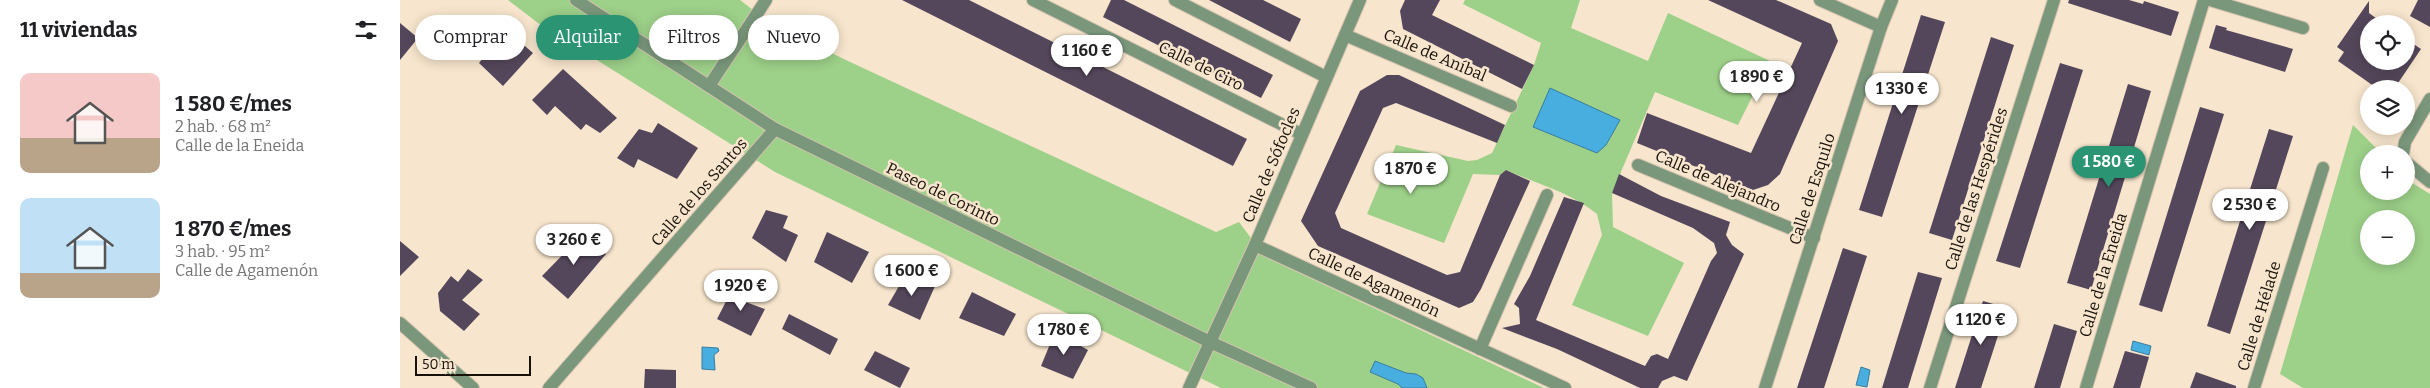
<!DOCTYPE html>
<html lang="es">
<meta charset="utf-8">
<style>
body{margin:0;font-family:Bitter,serif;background:#f2f2f2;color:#202124;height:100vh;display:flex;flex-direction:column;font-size:19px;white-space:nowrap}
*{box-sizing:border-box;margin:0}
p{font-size:16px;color:#757577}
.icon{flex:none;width:28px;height:28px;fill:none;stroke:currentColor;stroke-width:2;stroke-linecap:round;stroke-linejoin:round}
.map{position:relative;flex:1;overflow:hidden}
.sheet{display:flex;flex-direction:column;background:#fff;width:400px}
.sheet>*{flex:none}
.hud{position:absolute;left:15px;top:15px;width:475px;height:45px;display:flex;gap:10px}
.tools{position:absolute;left:1960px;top:15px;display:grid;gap:10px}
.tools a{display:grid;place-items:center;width:55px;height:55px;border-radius:50%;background:#fff;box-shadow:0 2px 12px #0003;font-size:25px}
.scale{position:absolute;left:15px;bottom:12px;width:116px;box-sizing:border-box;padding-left:5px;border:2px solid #171109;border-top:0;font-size:14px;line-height:18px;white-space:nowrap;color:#171109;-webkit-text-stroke:4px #f7e5cd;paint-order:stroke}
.price{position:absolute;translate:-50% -42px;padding:0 11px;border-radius:18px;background:#fff;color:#222;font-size:16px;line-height:32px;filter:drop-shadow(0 1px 2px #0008)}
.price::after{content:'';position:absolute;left:50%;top:30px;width:15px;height:11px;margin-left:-8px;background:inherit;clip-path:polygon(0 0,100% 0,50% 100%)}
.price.active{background:#2b9472;color:#fff}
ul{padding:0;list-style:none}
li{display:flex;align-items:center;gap:15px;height:125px;padding:0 20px}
li span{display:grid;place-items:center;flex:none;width:140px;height:100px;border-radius:10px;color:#555}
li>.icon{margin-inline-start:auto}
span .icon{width:60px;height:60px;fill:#fffc;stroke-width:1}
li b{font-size:21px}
h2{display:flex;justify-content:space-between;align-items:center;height:60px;padding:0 20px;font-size:21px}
.tag{padding:0 18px;border-radius:22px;background:#fff;box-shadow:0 2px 12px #0003;font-size:18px;line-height:45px}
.tag.active{background:#2b9472;color:#fff}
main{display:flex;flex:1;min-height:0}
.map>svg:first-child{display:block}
</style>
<main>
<section class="sheet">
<h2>11 viviendas<svg class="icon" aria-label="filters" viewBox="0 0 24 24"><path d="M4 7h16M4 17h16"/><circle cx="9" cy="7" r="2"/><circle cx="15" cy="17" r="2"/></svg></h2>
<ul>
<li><span style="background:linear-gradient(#f6c9c9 65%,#b9a48a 0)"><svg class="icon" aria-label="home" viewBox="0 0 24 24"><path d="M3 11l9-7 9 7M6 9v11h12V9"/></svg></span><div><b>1 580 €/mes</b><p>2 hab. · 68 m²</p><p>Calle de la Eneida</p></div></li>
<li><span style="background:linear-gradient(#bfe0f5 75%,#b9a48a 0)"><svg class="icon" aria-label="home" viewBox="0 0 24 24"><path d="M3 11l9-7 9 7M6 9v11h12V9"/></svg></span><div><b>1 870 €/mes</b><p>3 hab. · 95 m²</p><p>Calle de Agamenón</p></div></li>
</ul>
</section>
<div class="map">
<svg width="2030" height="388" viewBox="0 0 2030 388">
<rect width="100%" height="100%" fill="#f7e5cd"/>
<!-- green -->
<g fill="#9dd089" fill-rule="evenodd">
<polygon points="108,0 340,0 370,23 448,61 816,232 839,222 865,257 1144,388 821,388 375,172 138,23"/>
<path d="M1065,0H1180L1171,28L1248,61L1268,13L1370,61L1338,125L1255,92L1212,193L1213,227L1284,263L1248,336L1172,305L1202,235L1197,214C1170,192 1137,184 1106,170L1100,175L1073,174L1044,243L967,214L996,145L1068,161L1077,160L1092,153L1134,65L1141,43L1063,4Z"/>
<path d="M1953,125L1982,154H1969V191H2006V179L2030,194V388H1903L1880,374ZM1969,219H2006V256H1969Z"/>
</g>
<!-- water -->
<g fill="#48addf" stroke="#397e9f">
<polygon points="1150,88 1220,120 1206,145 1197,153 1133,127"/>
<polygon points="1733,341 1751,346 1749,355 1731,350"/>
<polygon points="302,347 318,348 319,351 314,355 315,370 302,369"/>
<polygon points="975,361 1006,373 1016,374 1023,378 1027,388 1002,388 998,384 970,372"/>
<polygon points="1461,367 1470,370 1467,387 1456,385"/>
</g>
<!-- building -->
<g fill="#54475b">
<polygon points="502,0 569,0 847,139 833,166"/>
<polygon points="711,0 724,0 873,75 861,98 703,17"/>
<polygon points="809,0 863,0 901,19 890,42"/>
<polygon points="1005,0 1040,0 1032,15 1134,65 1122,89 1003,29 1000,11"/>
<polygon points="1308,0 1376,0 1431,24 1438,41 1380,174 1368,185 1353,190 1237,143 1247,113 1351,153 1402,43"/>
<polygon points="1669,0 1729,0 1743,4 1744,1 1779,12 1771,36 1668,3"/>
<polygon points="2018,0 2030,0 2030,27 2010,16"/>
<polygon points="1969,1 1969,13 1984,24 1969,24 1969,61 2006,61 2006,39 2021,49 1994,89 1978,89 1938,61 1944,52 1937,47"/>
<polygon points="1521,15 1545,22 1482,217 1459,210"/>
<polygon points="91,17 133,53 103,86 79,63 90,49 76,35"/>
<polygon points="0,23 18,38 0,60"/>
<polygon points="1816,25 1827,28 1826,30 1893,49 1885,72 1809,48"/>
<polygon points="1591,37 1614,45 1552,240 1529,233"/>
<polygon points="1660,63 1683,70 1620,268 1596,261"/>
<polygon points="163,69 217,118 200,133 186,124 181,130 155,106 147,115 132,100"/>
<polygon points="987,75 999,75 1105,125 1097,143 996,103 983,108 935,213 941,228 1047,275 1060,272 1100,175 1106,170 1130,181 1081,289 1073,302 1059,308 918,246 901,221 960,91"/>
<polygon points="1728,84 1751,91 1691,290 1667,283"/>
<polygon points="1800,107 1824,114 1762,312 1739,305"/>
<polygon points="258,123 298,148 277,179 238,159 234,168 217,158 239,129 252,133"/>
<polygon points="1869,129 1893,136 1830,334 1807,326"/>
<polygon points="1219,174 1261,196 1330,222 1326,235 1332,245 1344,254 1287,381 1274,376 1262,381 1258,388 1240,388 1157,349 1102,328 1120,324 1119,308 1114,304 1130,276 1164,197 1184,203 1136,320 1245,366 1251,356 1257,354 1268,359 1311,261 1317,253 1314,243 1293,228 1212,193"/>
<polygon points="366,210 388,216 383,228 398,235 386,262 352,238"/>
<polygon points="427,232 469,252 452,283 414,262"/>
<polygon points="183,234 206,254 168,299 142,276"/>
<polygon points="0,241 19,257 0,276"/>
<polygon points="1443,248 1467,256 1424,388 1397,388"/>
<polygon points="68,269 83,280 62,300 80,314 64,331 40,311 38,293 51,276 58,282"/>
<polygon points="1518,272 1542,278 1508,388 1482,388"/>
<polygon points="506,274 535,286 520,320 488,305"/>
<polygon points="334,286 348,291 343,301 365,309 351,336 317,319"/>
<polygon points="572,292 616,314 604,336 559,318"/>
<polygon points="1583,301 1607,308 1581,388 1555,388"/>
<polygon points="389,314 438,339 430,355 382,329"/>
<polygon points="1654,324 1677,331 1660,388 1634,388"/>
<polygon points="655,332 688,350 673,379 641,366"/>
<polygon points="475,351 510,368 500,388 464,370"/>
<polygon points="1725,351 1749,357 1740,388 1713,388"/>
<polygon points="245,369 276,370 276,388 244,388"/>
<polygon points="1796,372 1836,386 1836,388 1790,388"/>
</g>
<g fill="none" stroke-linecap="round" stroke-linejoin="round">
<defs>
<g id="minor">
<polyline points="176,0 375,129 810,342 911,388"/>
<polyline points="633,0 901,134"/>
<polyline points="775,0 926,77"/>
<polyline points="1420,0 1481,27"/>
<polyline points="1810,0 1903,28"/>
<polyline points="945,35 1111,106"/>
<polyline points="309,86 366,0"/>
<polyline points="2003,154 2005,142 2030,99"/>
<polyline points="2006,162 2030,182"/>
<polyline points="1238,165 1414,238"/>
<polyline points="855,245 1165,388"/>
<polyline points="0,323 73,388"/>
<polyline points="1080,349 1147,195"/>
<polyline points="149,388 375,129"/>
<polyline points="789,388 855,245 960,0"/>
<polyline points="1365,388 1481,27 1492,0"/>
<polyline points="1530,388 1654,0"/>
<polyline points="1686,388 1804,0"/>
<polyline points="1854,388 1923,168"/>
</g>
</defs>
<!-- minor casing -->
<use href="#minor" stroke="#d3c3ae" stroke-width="14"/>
<!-- minor -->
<use href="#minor" stroke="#7a977b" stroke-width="12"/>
</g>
<g text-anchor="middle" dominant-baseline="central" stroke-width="5" stroke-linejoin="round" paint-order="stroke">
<!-- street labels -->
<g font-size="16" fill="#171109" stroke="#f7e5cd">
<text transform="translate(1035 55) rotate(23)">Calle de Aníbal</text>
<text transform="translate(801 66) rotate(26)">Calle de Ciro</text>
<text transform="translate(871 165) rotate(-67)">Calle de Sófocles</text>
<text transform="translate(1318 181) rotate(23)">Calle de Alejandro</text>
<text transform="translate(1412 189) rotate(-72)">Calle de Esquilo</text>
<text transform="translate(1576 189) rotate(-72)">Calle de las Hespérides</text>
<text transform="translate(299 192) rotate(-49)">Calle de los Santos</text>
<text transform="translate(543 194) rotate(26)">Paseo de Corinto</text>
<text transform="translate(1703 275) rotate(-73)">Calle de la Eneida</text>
<text transform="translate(974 282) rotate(25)">Calle de Agamenón</text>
<text transform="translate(1859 316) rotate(-73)">Calle de Hélade</text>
</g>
</g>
</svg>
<div class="tools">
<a><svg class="icon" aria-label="locate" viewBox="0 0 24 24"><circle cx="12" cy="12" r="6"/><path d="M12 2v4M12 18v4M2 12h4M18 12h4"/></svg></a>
<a><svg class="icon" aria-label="layers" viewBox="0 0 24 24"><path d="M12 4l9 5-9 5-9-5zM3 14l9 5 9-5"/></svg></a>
<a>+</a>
<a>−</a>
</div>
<div class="scale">50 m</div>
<b class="price" style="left:687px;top:77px">1 160 €</b>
<b class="price" style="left:1357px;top:103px">1 890 €</b>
<b class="price" style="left:1502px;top:115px">1 330 €</b>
<b class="price active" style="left:1709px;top:188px">1 580 €</b>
<b class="price" style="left:1011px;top:195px">1 870 €</b>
<b class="price" style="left:1850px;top:231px">2 530 €</b>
<b class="price" style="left:174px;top:266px">3 260 €</b>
<b class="price" style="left:512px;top:297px">1 600 €</b>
<b class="price" style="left:341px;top:312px">1 920 €</b>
<b class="price" style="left:1581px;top:346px">1 120 €</b>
<b class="price" style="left:664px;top:356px">1 780 €</b>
<div class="hud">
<a class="tag">Comprar</a>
<a class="tag active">Alquilar</a>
<a class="tag">Filtros</a>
<a class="tag">Nuevo</a>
</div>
</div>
</main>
